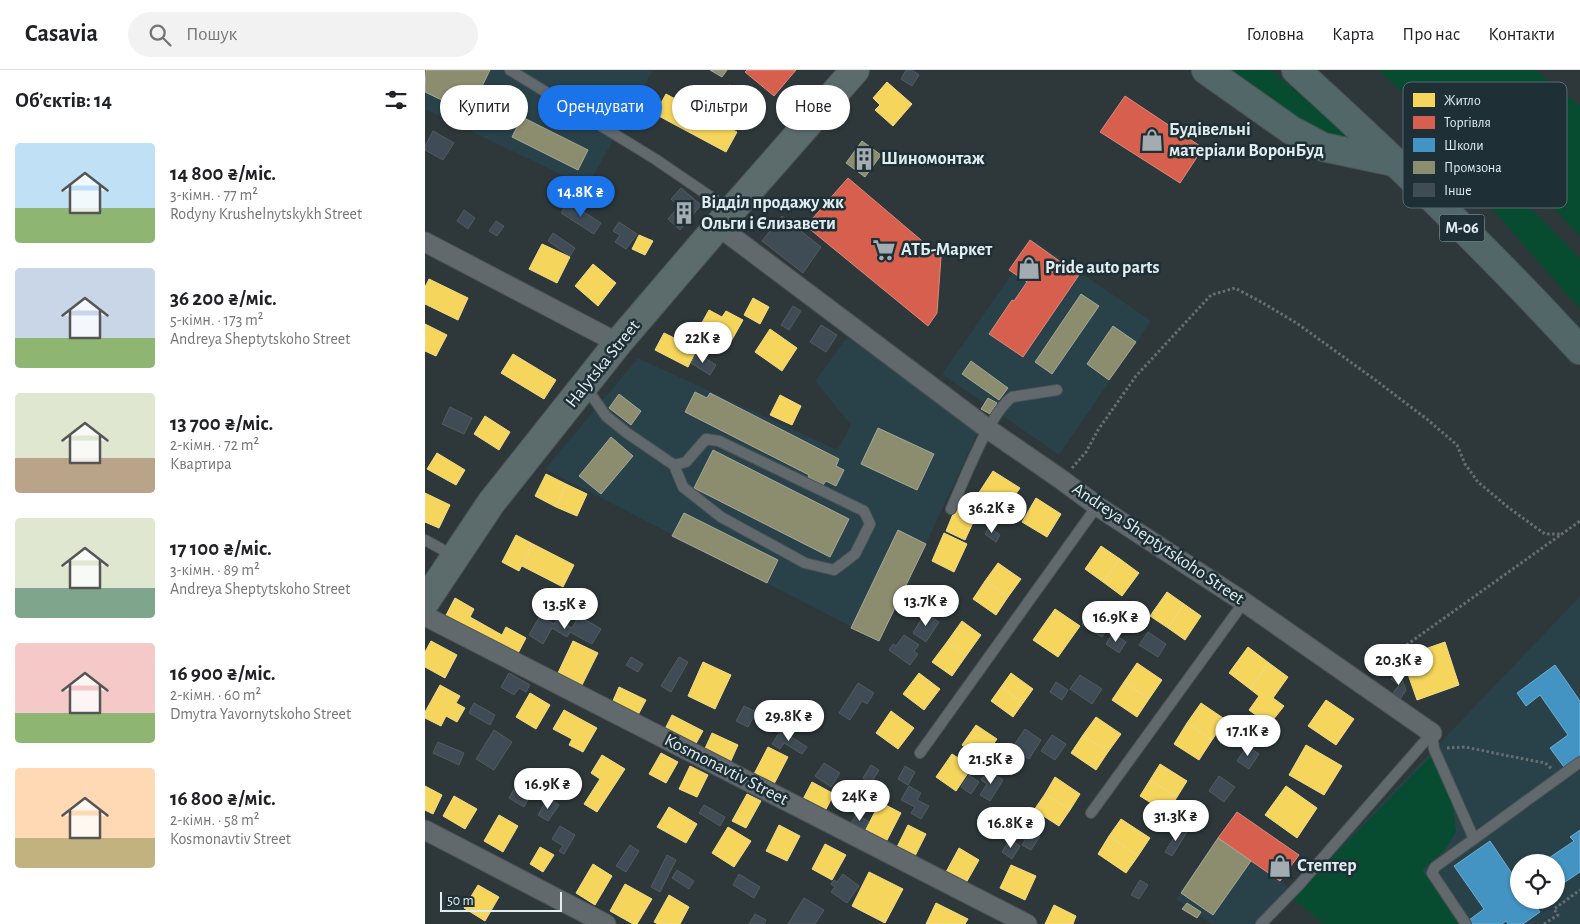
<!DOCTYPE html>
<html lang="uk">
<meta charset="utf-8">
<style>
body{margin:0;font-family:"Alegreya Sans",sans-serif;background:#f2f2f2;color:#202124;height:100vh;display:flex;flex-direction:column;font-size:19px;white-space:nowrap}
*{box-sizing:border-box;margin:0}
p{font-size:16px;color:#757577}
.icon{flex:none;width:28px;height:28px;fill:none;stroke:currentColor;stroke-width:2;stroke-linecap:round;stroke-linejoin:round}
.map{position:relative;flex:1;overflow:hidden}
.panel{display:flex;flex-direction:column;background:#fff;width:425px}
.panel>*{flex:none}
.banner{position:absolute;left:15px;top:15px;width:475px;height:45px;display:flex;gap:10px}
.buttons{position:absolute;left:1085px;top:784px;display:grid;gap:10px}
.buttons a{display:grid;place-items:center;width:55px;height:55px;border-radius:50%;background:#fff;box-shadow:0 1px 4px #0004;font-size:25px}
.scale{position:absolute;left:15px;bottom:12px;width:122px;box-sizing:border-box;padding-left:5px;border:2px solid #e2edf1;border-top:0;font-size:14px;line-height:18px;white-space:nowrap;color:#e2edf1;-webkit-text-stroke:4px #1e3036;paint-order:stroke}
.price{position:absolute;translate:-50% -42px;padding:0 11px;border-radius:18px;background:#fff;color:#222;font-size:16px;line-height:32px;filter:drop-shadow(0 1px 2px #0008)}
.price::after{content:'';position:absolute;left:50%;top:30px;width:15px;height:11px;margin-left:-8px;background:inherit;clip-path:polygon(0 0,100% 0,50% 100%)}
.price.current{background:#1a73e8;color:#fff}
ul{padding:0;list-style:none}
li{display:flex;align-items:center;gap:15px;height:125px;padding:0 15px}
li span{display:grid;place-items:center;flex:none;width:140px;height:100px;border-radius:5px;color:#555}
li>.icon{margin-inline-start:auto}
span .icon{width:60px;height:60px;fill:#fffc;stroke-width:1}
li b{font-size:21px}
h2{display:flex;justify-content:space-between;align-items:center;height:60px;padding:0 15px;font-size:21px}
.pill{padding:0 18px;border-radius:22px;background:#fff;box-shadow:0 1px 4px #0004;font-size:18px;line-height:45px}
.pill.current{background:#1a73e8;color:#fff}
header{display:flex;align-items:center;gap:30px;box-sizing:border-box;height:70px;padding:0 25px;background:#fff;border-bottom:1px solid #e0e0e0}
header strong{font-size:24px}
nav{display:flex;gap:28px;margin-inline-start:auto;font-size:18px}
.search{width:350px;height:45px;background:#f2f2f2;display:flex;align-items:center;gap:12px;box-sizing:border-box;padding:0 18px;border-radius:28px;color:#757577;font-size:19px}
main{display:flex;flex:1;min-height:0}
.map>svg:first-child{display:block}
</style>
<header>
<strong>Casavia</strong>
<div class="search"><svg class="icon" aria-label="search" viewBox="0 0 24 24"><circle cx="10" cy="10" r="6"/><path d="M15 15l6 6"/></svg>Пошук</div>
<nav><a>Головна</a><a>Карта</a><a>Про нас</a><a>Контакти</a></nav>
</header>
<main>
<section class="panel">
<h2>Об’єктів: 14<svg class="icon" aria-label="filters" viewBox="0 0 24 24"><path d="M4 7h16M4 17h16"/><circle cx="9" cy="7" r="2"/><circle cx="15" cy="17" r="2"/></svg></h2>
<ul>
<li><span style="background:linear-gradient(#bfe0f5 65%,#8fb573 0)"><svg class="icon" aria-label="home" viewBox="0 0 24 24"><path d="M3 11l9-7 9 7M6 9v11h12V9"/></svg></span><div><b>14 800 ₴/міс.</b><p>3-кімн. · 77 m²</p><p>Rodyny Krushelnytskykh Street</p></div></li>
<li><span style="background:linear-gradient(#c9d6e8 70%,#8fb573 0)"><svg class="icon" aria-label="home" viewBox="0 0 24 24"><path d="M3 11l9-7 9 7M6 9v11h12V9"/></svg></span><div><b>36 200 ₴/міс.</b><p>5-кімн. · 173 m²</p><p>Andreya Sheptytskoho Street</p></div></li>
<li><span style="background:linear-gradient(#dfe7d0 65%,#b9a48a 0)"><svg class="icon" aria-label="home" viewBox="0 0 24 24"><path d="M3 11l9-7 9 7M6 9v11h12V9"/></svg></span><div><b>13 700 ₴/міс.</b><p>2-кімн. · 72 m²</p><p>Квартира</p></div></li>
<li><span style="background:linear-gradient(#dfe7d0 70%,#7fa58c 0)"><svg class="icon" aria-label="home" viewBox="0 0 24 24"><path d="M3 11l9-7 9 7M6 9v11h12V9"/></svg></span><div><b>17 100 ₴/міс.</b><p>3-кімн. · 89 m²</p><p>Andreya Sheptytskoho Street</p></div></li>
<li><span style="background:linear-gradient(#f6c9c9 70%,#8fb573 0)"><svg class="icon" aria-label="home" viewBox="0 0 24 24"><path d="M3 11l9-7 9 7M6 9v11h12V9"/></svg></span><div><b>16 900 ₴/міс.</b><p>2-кімн. · 60 m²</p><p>Dmytra Yavornytskoho Street</p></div></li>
<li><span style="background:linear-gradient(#ffd9b3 70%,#c2b280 0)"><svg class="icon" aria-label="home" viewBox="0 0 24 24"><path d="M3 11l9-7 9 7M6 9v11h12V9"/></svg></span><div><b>16 800 ₴/міс.</b><p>2-кімн. · 58 m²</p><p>Kosmonavtiv Street</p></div></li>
</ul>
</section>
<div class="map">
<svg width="1155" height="854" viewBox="0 0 1155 854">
<rect width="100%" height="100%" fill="#2e373a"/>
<!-- built -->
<g fill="#294149" fill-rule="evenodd">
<polygon points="0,0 228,0 162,117 0,39"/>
<polygon points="610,171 726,251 634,385 517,304"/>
<polygon points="422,267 553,362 501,474 454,571 120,399 213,288 412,380 426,355 390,311"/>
<path d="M1155,526V854H899L867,828ZM1094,792H1131V830H1094Z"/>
<polygon points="812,742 874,785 856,811 865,819 829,854 786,854 751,829"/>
</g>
<!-- green -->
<g fill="#074c30">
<polygon points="797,0 846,0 933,74 904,69"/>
<polygon points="953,0 1111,0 1155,36 1155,167 1126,135 1017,57"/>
<polygon points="1056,116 1087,120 1155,188 1155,239 1061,132"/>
<polygon points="1008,684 1027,729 1031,762 1019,781 997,800 1034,854 899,854 867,828"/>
</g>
<!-- homes -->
<g fill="#f6d55c" stroke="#f0dc89">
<polygon points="462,12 487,34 468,56 450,40 455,35 448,28"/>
<polygon points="304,15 329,28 319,46 295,33"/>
<polygon points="241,24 312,62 301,82 230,44"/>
<polygon points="214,165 228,171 220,185 207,179"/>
<polygon points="117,174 145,187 132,213 104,199"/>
<polygon points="168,194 191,213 173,236 150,216"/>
<polygon points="4,209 43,228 33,250 0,234 0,217"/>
<polygon points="328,228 344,237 335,254 319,245"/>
<polygon points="284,240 297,247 301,241 318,250 304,275 274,258"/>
<polygon points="0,254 22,265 11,286 0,281"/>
<polygon points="345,259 372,278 357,301 330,282"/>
<polygon points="239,263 272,279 263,297 230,280"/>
<polygon points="88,284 131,310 119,329 76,303"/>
<polygon points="355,325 376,336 367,355 345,345"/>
<polygon points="60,346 85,362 74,380 49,364"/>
<polygon points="12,383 40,400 31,415 2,399"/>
<polygon points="568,401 595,418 579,441 553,424"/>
<polygon points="121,404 141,414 131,437 110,426"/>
<polygon points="141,414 162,424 152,446 131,437"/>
<polygon points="0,423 25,435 14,458 0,452"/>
<polygon points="611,428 636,444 622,467 597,452"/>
<polygon points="531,437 551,446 540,470 521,461"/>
<polygon points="519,463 542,474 529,502 507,491"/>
<polygon points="91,465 108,474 94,501 77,492"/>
<polygon points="108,474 149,495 138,517 97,496"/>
<polygon points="676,476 695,489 678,512 660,499"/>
<polygon points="695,489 714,503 697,526 678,512"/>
<polygon points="573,493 596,509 583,527 560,511"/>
<polygon points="560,511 583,527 571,545 548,529"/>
<polygon points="742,522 759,534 743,558 725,546"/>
<polygon points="30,528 49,539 45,547 77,565 81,557 101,568 91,587 19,549"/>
<polygon points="759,534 776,546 760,570 743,558"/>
<polygon points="630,539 655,556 633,587 608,570"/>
<polygon points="537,551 556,565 541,586 522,572"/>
<polygon points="6,571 32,585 20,608 0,597 0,582"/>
<polygon points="148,571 173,583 156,617 132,605"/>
<polygon points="522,572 541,586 527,606 507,592"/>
<polygon points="1020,572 1034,615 992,630 977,587"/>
<polygon points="823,577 844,593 825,619 804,603"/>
<polygon points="278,592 306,605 290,639 263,626"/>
<polygon points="712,593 737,610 724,629 699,612"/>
<polygon points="844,593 863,607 848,628 859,636 844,655 824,640 834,626 825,619"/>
<polygon points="494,603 515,619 499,640 478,624"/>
<polygon points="586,603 608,619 598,633 576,617"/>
<polygon points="699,612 724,629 712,647 687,630"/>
<polygon points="15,615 35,626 31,633 40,638 32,652 21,646 16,656 0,648 0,642"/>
<polygon points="194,617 221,630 213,645 187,633"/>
<polygon points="576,617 598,633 588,647 566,631"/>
<polygon points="105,623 125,635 111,659 91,647"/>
<polygon points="901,630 929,649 911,675 883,656"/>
<polygon points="776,633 801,650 787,670 762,653"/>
<polygon points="139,640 172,658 158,682 144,675 147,669 128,659"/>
<polygon points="466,641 489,658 473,679 451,663"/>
<polygon points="247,645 278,661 269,677 239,661"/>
<polygon points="671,647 696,664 683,682 658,665"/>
<polygon points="762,653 787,670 774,690 749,674"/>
<polygon points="551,655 572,669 557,690 537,675"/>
<polygon points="287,663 313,675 304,695 278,683"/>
<polygon points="658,665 683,682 671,700 646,683"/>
<polygon points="881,675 917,696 899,725 864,705"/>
<polygon points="343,677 363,687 348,716 328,706"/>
<polygon points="236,683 253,692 241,713 224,704"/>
<polygon points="527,684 547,697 531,721 511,707"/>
<polygon points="177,685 200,699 172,742 159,734 175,709 166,703"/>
<polygon points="735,694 762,711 752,727 725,710"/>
<polygon points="265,696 283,705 272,727 254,719"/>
<polygon points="630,707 655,724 645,740 620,724"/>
<polygon points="725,710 752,727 742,743 715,726"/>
<polygon points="387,712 409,724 399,743 377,731"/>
<polygon points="0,716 17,725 8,744 0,740"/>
<polygon points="861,716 892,738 872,768 840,745"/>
<polygon points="322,724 336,731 321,758 307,751"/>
<polygon points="620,724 645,740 634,756 609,740"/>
<polygon points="29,726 52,739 40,759 18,746"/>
<polygon points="455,732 476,743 460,774 439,763"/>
<polygon points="244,737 272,754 261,773 232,757"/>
<polygon points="74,745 93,756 78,782 59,771"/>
<polygon points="696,749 725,768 713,786 684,766"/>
<polygon points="354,755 375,766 362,791 341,781"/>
<polygon points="483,755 501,764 490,786 472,777"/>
<polygon points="303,757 326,771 309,797 287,783"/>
<polygon points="684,766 713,786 701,803 673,784"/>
<polygon points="400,774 421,785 407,810 387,799"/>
<polygon points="115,777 129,785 118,802 105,794"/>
<polygon points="534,778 554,790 541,813 521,802"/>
<polygon points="168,794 187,806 170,835 151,823"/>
<polygon points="586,795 611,806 600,830 575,818"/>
<polygon points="444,802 478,819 460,853 427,836"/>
<polygon points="200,814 227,829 212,854 208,854 185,841"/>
<polygon points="53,815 74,827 60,851 39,838"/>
<polygon points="244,825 264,837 255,854 233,854 229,852"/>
<polygon points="511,833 543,849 540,854 501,854"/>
<polygon points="629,835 651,846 648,854 620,854"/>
</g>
<!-- shops -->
<g fill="#d6604d" stroke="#da8a7e">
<polygon points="322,0 371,0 349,26 320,2"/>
<polygon points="700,26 778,78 755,113 675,62"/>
<polygon points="423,108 516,187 512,243 503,256 381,156"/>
<polygon points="605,170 654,205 598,287 564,264 587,230 589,231 602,212 584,200"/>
<polygon points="812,742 874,785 855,811 793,768"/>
</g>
<!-- schools -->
<g fill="#4393c3" stroke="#73aed1">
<polygon points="1130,595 1155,631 1155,686 1139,697 1125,678 1143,665 1115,625 1101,636 1092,623"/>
<polygon points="1155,760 1155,802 1131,818 1131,792 1118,792 1149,771 1145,767"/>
<polygon points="1065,771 1092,811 1094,809 1094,830 1114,830 1109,833 1115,842 1098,854 1083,854 1081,851 1077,854 1047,854 1044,850 1059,839 1029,796"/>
</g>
<!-- industry -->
<g fill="#8c8c6e" stroke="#a6a995">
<polygon points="1,0 65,0 44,43 0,22"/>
<polygon points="285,0 302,0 297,7"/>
<polygon points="97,47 163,80 153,100 87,67"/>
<polygon points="437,71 456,85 440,107 421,93"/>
<polygon points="656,224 674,236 627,304 610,292"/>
<polygon points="688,256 711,272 684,310 662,294"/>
<polygon points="546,291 583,318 574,330 537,304"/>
<polygon points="270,322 282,328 285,323 414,389 411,396 419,400 411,416 401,411 398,415 383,407 384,405 260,342"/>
<polygon points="194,324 216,341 206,355 184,338"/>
<polygon points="563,328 572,333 565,344 556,339"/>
<polygon points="453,358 509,384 492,420 436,394"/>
<polygon points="186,367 208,386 176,424 154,406"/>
<polygon points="288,380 424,449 405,487 269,418"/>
<polygon points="259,443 353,490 342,513 247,466"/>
<polygon points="473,460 501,474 454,571 426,558"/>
<polygon points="793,768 826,791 788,845 756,823"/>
<polygon points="762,833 776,842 772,848 757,839"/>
</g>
<!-- building -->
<g fill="#3f4c55" stroke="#545b5f">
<polygon points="481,0 487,0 494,5 487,16 476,9"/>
<polygon points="8,61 29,73 18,90 0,80 0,76"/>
<polygon points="256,118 276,135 255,160 243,149 254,136 246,129"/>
<polygon points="143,132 176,153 169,164 136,143"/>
<polygon points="39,140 50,148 43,159 32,151"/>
<polygon points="357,146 396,177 378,203 337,171"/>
<polygon points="71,151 79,156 72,166 64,161"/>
<polygon points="194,152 212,164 201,179 190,172 195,165 188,161"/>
<polygon points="128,163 150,178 145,186 123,171"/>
<polygon points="368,236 376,241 364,260 356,255"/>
<polygon points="396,255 412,265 401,282 385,272"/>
<polygon points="272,283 291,295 285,305 266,293"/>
<polygon points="25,337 47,348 39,364 17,354"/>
<polygon points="564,457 575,465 571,472 560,464"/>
<polygon points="500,543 514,552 501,572 488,563"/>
<polygon points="115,546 129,554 132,549 147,558 154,546 176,559 167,574 145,562 142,567 127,558 118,574 104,565"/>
<polygon points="662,546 682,559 677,567 657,554"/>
<polygon points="723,562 741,574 733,587 714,575"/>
<polygon points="688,563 701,572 694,583 681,574"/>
<polygon points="479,565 494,575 489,581 493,584 485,595 464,580 468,574 471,576"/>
<polygon points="206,587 218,594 213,602 201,595"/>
<polygon points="254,587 263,592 246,622 236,616"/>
<polygon points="973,599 981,620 974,631 966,626 974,615 966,609"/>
<polygon points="84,603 105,615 101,622 94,618 89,625 76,617"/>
<polygon points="655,605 677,619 667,634 645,619"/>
<polygon points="631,612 643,620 637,630 625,622"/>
<polygon points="433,613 449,623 442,634 437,631 425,650 414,643"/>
<polygon points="49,633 70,645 65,655 44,643"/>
<polygon points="319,636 331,642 323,657 311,651"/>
<polygon points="600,659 616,670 604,689 587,678"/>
<polygon points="69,660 87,672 69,700 51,689"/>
<polygon points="356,660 382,677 377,684 359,673 355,679 347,674"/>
<polygon points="627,665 641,674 630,690 616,681"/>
<polygon points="13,672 39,683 34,695 8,683"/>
<polygon points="822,676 834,684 824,699 812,691"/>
<polygon points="399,693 415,703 406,717 390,706"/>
<polygon points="446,695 454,700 446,713 438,708"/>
<polygon points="480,696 490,702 483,715 473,709"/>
<polygon points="563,700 578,710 565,731 555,725 562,714 556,710"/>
<polygon points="120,705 133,714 128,722 115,713"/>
<polygon points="544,705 554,712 546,724 536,717"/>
<polygon points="794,706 810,717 799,732 784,721"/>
<polygon points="95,709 109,718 99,737 84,728"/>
<polygon points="484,716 496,723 492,730 504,736 496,749 486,743 490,737 476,730"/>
<polygon points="123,728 134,735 123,751 113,745"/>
<polygon points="279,735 300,747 295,756 274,743"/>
<polygon points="432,744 444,752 438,760 426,753"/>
<polygon points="135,756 150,765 139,784 134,781 138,776 127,769"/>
<polygon points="755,758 762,762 747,786 740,782"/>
<polygon points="606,760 615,766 606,780 597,775"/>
<polygon points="585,769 595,776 587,789 577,782"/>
<polygon points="205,775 214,781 201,802 191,796"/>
<polygon points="242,785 251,790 235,822 226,817"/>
<polygon points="252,800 269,811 264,819 247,808"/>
<polygon points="314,804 335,817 329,828 308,815"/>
<polygon points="418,804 434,816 422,833 406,822 410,817 406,814 409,810 412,812"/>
<polygon points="715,810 723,815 714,829 706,825"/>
<polygon points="379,828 399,840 390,854 363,854"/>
<polygon points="330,844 341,850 339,854 324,854"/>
</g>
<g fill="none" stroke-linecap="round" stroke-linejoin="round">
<defs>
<g id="lane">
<polyline points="85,0 230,89 305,140"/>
<polyline points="160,316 181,346 202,363 249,395 261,392 281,369 294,371 439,441 445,454 430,484 409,500 380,493 296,447 258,417 249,395"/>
<path d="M526,439C539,411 564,344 587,327L632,320"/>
<polyline points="0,470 29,486"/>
<polyline points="1007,663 1009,679 1049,769 1155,692"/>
<polyline points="495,683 672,436"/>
<polyline points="666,743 819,532"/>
<polyline points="836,854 874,815 1007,663"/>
<polyline points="1041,854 1007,803 1010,797 1049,769"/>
</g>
<g id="street">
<polyline points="293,156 563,359 637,410 672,436 819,532 1007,663"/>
<polyline points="0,172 193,273"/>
<polyline points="0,546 602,854"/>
<polyline points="0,760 181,854"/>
</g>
<polyline id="primary" points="0,532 66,433 193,273 293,156 430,0"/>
<g id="highway">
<polyline points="781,0 866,60 898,77 969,92"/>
<path d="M871,0C969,89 1065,182 1155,280"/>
</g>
</defs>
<!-- lane casing -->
<use href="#lane" stroke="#4b5457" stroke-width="12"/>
<!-- street casing -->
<use href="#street" stroke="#4b5457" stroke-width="21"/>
<!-- primary casing -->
<use href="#primary" stroke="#4b5457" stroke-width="30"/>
<!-- highway casing -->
<use href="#highway" stroke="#4b5457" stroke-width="30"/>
<!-- path -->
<g stroke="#696f71" stroke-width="3" stroke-dasharray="2.5 2.5" stroke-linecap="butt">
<polyline points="647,398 661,382 673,360 711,306 786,225 810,218 838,233 873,254 949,309 1003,350 1032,375 1040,394 1053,412 1084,438 1120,464 1137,464"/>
<polyline points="945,601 1155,451"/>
<polyline points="1022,678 1040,677 1084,686 1120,693 1127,699"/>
<polyline points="1119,854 1133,845 1129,839 1155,820"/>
</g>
<!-- lane -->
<use href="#lane" stroke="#62696c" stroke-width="10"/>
<!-- street -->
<use href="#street" stroke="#62696c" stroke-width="19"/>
<!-- primary -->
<use href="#primary" stroke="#5c6c6d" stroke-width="28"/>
<!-- highway -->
<use href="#highway" stroke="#526767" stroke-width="28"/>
</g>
<!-- icons -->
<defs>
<symbol id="shop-bare" viewBox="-9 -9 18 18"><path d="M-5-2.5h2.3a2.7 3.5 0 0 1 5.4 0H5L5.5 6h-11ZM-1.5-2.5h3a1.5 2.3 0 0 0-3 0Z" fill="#a3adb1" stroke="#1e3036" stroke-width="2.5" paint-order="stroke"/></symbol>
<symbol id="building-bare" viewBox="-9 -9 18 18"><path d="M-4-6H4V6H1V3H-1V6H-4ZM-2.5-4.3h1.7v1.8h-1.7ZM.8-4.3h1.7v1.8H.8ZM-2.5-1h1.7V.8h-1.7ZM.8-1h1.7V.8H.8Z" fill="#a3adb1" stroke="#1e3036" stroke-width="2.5" paint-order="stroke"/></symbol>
<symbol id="supermarket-bare" viewBox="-9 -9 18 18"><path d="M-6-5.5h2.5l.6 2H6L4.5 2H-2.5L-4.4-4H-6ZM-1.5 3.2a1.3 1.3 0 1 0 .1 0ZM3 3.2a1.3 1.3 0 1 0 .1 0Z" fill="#a3adb1" stroke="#1e3036" stroke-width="2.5" paint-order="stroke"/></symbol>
</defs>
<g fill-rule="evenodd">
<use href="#shop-bare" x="711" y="54" width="32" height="32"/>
<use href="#building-bare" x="423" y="73" width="32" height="32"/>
<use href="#building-bare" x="243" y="127" width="32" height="32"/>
<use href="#supermarket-bare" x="443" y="164" width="32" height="32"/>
<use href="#shop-bare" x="588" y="182" width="32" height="32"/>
<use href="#shop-bare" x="839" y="780" width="32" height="32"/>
</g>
<g text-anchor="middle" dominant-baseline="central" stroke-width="5" stroke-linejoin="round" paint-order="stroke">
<!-- shield labels -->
<rect fill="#1e3036" stroke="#a7b4b9" stroke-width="1" x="1014.5" y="144.5" width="45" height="27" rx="4"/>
<g font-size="16" font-weight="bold" fill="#e2edf1">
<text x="1037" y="158">М-06</text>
</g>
<!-- poi labels -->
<g font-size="18" font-weight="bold" fill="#e2edf1" stroke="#1e3036" text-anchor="start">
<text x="744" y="60">Будівельні<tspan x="744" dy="21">матеріали ВоронБуд</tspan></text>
<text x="456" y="89">Шиномонтаж</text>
<text x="276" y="133">Відділ продажу жк<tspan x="276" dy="21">Ольги і Єлизавети</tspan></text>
<text x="476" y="180">ATБ-Маркет</text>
<text x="620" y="198">Pride auto parts</text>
<text x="872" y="796">Стептер</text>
</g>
<!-- street labels -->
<g font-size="18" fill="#e2edf1" stroke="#1e3036">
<text transform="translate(178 294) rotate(-51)">Halytska Street</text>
<text transform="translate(733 474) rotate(34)">Andreya Sheptytskoho Street</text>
<text transform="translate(301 700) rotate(27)">Kosmonavtiv Street</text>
</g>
</g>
<!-- legend -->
<rect x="978" y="12" width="164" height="126" rx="8" fill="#1e3036" stroke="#59696e" stroke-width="1"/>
<rect x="988" y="23" width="22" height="14" fill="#f6d55c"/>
<rect x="988" y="46" width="22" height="13" fill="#d6604d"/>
<rect x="988" y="68" width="22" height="14" fill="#4393c3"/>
<rect x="988" y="91" width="22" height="13" fill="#8c8c6e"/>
<rect x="988" y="113" width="22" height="14" fill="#3f4c55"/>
<g font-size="14" fill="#e2edf1">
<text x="1019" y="35">Житло</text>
<text x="1019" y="57">Торгівля</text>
<text x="1019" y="80">Школи</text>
<text x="1019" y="102">Промзона</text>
<text x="1019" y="125">Інше</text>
</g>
</svg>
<div class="buttons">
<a><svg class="icon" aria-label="locate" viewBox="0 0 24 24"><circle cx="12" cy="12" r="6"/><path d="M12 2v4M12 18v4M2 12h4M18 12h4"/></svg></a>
</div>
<div class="scale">50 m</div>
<b class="price current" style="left:156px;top:148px">14.8K ₴</b>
<b class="price" style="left:278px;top:294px">22K ₴</b>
<b class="price" style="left:567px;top:464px">36.2K ₴</b>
<b class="price" style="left:501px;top:557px">13.7K ₴</b>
<b class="price" style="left:140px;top:560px">13.5K ₴</b>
<b class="price" style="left:691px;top:573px">16.9K ₴</b>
<b class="price" style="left:974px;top:616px">20.3K ₴</b>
<b class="price" style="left:364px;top:672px">29.8K ₴</b>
<b class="price" style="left:823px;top:687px">17.1K ₴</b>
<b class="price" style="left:566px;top:715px">21.5K ₴</b>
<b class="price" style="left:123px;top:740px">16.9K ₴</b>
<b class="price" style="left:435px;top:752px">24K ₴</b>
<b class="price" style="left:751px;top:772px">31.3K ₴</b>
<b class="price" style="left:586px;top:779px">16.8K ₴</b>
<div class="banner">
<a class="pill">Купити</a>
<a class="pill current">Орендувати</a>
<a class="pill">Фільтри</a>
<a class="pill">Нове</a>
</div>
</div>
</main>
